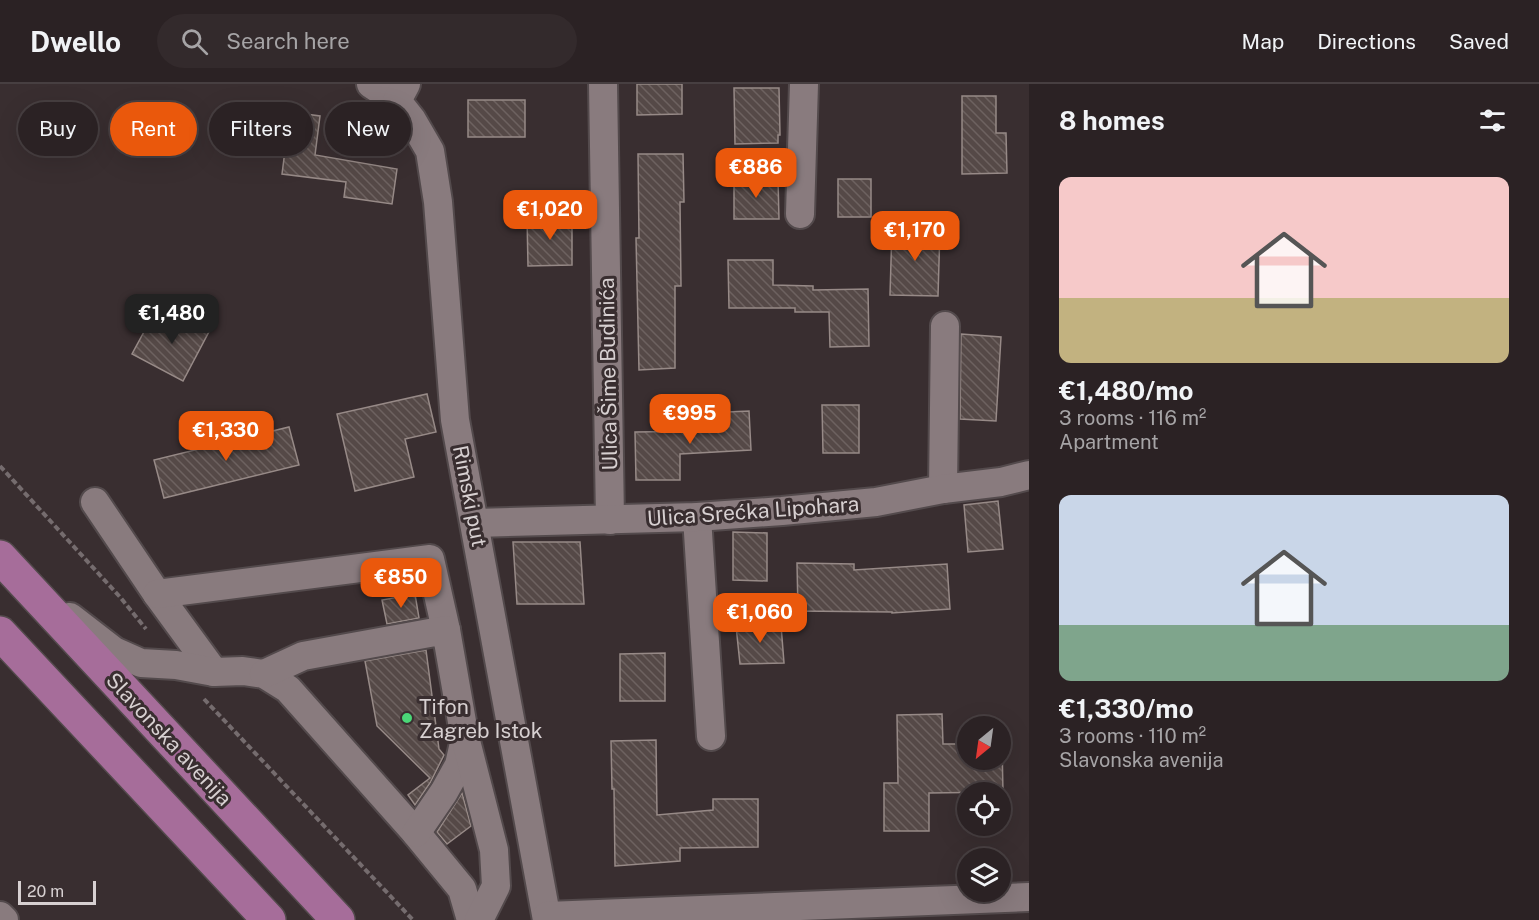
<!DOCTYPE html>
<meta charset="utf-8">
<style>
body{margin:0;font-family:"Public Sans",sans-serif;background:#332a2c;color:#f1f3f6;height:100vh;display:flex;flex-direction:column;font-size:22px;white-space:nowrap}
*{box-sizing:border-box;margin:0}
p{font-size:20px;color:#a6a4a6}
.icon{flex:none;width:33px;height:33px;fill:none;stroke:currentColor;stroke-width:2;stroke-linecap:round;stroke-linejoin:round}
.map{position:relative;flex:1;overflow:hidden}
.drawer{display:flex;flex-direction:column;background:#2b2224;width:510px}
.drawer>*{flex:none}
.hud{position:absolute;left:18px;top:18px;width:570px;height:54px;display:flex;gap:12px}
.needle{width:39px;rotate:209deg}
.tools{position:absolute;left:957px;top:632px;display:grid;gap:12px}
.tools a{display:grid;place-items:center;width:54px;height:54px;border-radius:50%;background:#2b2224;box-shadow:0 6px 24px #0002,0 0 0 2px #473f41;font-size:30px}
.scale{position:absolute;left:18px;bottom:15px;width:78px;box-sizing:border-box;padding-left:6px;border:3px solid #d7d0d1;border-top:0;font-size:16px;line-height:21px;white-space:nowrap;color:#d7d0d1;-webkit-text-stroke:4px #392e30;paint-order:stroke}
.price{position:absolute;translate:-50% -51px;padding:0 14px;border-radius:12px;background:#ea580c;color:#fff;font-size:20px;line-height:39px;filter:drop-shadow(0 2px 3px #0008)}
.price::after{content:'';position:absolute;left:50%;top:36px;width:18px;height:14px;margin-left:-9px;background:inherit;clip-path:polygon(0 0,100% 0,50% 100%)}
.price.on{background:#222;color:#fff}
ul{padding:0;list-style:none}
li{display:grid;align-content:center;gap:12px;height:318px;padding:0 30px}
li span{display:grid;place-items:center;height:186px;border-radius:12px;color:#555}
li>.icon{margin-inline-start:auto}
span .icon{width:108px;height:108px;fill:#fffc;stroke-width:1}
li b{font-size:26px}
h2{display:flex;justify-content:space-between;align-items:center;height:72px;padding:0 30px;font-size:26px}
.pill{padding:0 21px;border-radius:27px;background:#2b2224;box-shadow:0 6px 24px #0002,0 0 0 2px #473f41;font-size:21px;line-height:54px}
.pill.on{background:#ea580c;color:#fff}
header{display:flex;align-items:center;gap:36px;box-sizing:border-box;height:84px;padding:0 30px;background:#2b2224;border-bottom:2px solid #473f41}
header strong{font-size:28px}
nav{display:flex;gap:33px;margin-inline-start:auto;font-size:21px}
.search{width:420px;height:54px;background:#332a2c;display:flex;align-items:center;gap:15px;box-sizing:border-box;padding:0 21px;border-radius:33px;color:#a6a4a6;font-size:22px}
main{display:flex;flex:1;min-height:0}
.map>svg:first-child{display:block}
</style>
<header>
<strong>Dwello</strong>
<div class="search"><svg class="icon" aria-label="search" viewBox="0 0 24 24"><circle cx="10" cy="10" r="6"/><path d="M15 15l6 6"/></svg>Search here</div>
<nav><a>Map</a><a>Directions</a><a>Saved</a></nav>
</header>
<main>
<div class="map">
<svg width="1029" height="836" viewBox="0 0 1029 836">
<defs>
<pattern id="building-back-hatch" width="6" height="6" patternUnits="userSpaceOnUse" patternTransform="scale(1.5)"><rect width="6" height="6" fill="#554947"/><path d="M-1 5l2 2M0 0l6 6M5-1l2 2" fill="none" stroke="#6d6260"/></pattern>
</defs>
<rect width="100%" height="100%" fill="#392e30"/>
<!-- building -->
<g fill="url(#building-back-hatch)" stroke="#978a87" stroke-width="1.5">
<polygon points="637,0 682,0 682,30 637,31"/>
<polygon points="734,4 779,4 780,51 778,51 778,59 735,60"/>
<polygon points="962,12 996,12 996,49 1006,49 1007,89 962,90"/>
<rect x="468" y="16" width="57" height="37"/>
<polygon points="290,28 320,32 315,71 397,85 392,120 344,113 346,98 282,90"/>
<polygon points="638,70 683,70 684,118 680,118 681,202 675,202 675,284 639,286 636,154 639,154"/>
<polygon points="734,95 778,95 779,135 734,135"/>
<rect x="838" y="95" width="33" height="38"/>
<polygon points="527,133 572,133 572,181 528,182"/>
<polygon points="892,144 940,145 938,212 890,211"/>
<polygon points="728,176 773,176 773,201 813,202 813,206 868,205 869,262 830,263 829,228 795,228 795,224 729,224"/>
<polygon points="152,233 213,240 183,297 132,270"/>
<polygon points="961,250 1001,253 996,337 960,335"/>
<polygon points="427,310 436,348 405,355 414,393 355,407 337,330"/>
<polygon points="822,321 859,321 859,369 823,369"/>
<polygon points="749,327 751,366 680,370 680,396 636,396 635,348 705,347 705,329"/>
<polygon points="289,343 299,381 164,414 154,376"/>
<polygon points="998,417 1003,465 968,468 964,421"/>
<polygon points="733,448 767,449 767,497 733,496"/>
<polygon points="513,458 580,458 584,520 517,520"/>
<polygon points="797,479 854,480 854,486 947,480 950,525 892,529 892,528 798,527"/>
<polygon points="415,510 419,534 387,540 382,516"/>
<polygon points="781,541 784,579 740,580 736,542"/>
<polygon points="426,566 439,665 444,671 430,699 415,721 408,711 430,694 377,642 365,577"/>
<polygon points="665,569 665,617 620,617 620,570"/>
<polygon points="942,630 943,660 968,660 968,675 1000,675 1000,660 1002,660 1003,708 929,709 929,747 884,747 884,699 898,699 897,631"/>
<polygon points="656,656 657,731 713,726 713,715 758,715 758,763 680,764 680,777 615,782 614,705 612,705 611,657"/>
<polygon points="462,709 471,742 447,760 437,748"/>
</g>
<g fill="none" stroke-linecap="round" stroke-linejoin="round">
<defs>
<g id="minor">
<polyline points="371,0 397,17"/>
<polyline points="406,0 397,17 412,36 430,67 438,118 455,336 547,836"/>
<polyline points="603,0 610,436"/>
<polyline points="800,130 804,0"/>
<polyline points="943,405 945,242"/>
<polyline points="95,418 157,510 214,588"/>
<polyline points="697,433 711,652"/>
<polyline points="475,439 697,433 782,427 876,418 943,405 1001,398 1029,391"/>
<polyline points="157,510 430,475 446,546"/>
<polyline points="70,533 114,567 141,579 176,581 214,588 243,587 264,590 288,605 416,749 462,805 471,836"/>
<polyline points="264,590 303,572 446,546 465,655 459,681 444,708 416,749"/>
<polyline points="466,657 494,766 496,802 479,836"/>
<polyline points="0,832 4,836"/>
<polyline points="547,832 1029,813"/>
</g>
<g id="major">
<polyline points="0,473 338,836"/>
<polyline points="0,549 269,836"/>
</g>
</defs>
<!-- minor casing -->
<use href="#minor" stroke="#534a4c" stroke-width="32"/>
<!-- major casing -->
<use href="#major" stroke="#534a4c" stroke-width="36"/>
<!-- path -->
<g stroke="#756c6e" stroke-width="4" stroke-dasharray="6 3" stroke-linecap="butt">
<polyline points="0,382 120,513 146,545"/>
<polyline points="204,615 413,836"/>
</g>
<!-- minor -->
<use href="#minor" stroke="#897b7e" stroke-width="28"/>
<!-- major -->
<use href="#major" stroke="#a66d9a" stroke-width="33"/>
</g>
<!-- markers -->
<circle fill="#4ad777" stroke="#392e30" stroke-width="2" cx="407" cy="634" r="6"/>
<g text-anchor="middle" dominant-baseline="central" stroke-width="6" stroke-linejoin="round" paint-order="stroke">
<!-- street labels -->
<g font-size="21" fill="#d7d0d1" stroke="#392e30">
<text transform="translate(608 290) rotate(-91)">Ulica Šime Budinića</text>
<text transform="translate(470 412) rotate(79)">Rimski put</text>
<text transform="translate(753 427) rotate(-4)">Ulica Srećka Lipohara</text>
<text transform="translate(169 655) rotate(47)">Slavonska avenija</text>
</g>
<!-- poi labels -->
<g font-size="21" fill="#d7d0d1" stroke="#392e30" text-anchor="start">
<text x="419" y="622">Tifon<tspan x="419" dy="24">Zagreb Istok</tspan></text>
</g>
</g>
</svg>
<div class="tools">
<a><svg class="needle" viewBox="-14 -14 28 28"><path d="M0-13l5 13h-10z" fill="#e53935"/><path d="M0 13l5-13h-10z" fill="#a6a4a6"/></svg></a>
<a><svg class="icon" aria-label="locate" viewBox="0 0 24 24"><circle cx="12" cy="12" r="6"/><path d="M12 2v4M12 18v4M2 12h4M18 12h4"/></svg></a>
<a><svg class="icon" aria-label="layers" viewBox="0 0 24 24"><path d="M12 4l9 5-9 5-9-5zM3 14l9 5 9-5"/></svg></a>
</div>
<div class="scale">20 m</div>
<b class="price" style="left:756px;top:115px">€886</b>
<b class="price" style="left:550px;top:157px">€1,020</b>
<b class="price" style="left:915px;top:178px">€1,170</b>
<b class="price on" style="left:172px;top:261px">€1,480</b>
<b class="price" style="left:690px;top:361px">€995</b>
<b class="price" style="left:226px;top:378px">€1,330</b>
<b class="price" style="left:401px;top:525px">€850</b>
<b class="price" style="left:760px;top:560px">€1,060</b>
<div class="hud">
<a class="pill">Buy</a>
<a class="pill on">Rent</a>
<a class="pill">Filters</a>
<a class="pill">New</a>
</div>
</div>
<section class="drawer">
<h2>8 homes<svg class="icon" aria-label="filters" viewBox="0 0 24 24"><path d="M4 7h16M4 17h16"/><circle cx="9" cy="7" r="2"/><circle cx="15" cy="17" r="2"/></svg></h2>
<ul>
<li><span style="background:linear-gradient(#f6c9c9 65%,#c2b280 0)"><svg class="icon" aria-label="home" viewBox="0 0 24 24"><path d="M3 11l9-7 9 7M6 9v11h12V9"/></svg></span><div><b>€1,480/mo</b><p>3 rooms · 116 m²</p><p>Apartment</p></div></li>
<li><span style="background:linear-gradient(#c9d6e8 70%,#7fa58c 0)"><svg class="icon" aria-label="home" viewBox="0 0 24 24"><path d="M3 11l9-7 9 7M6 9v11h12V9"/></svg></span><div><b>€1,330/mo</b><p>3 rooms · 110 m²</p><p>Slavonska avenija</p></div></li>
</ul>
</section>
</main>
